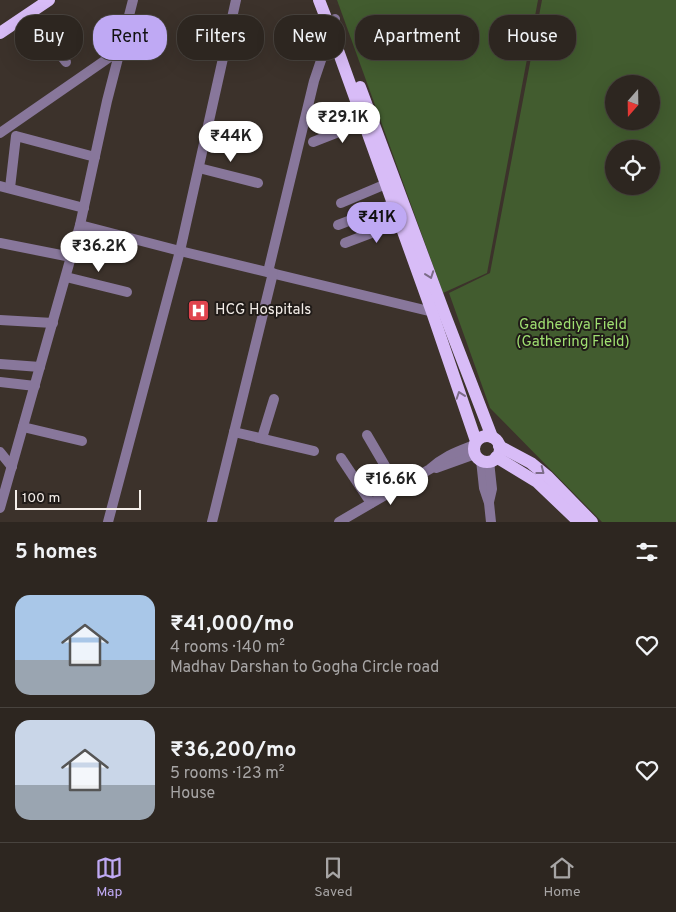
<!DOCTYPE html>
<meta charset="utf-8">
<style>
body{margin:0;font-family:Overpass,sans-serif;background:#39322d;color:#f1f3f6;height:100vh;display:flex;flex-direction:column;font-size:19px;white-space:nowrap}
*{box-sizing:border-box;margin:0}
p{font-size:16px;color:#a7a5a5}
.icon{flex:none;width:28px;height:28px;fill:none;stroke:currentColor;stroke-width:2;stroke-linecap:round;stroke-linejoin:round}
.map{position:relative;height:522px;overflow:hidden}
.panel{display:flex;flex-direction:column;background:#2d2620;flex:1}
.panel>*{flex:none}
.hud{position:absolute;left:15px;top:15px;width:646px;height:45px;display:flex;gap:10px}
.needle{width:32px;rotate:200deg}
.tools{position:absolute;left:605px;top:75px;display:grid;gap:10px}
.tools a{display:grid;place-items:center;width:55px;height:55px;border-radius:50%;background:#2d2620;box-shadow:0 5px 20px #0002,0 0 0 1px #48433e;font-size:25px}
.scale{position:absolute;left:15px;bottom:12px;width:126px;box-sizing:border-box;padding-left:5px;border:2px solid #f4eee9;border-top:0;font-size:14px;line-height:18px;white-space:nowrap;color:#f4eee9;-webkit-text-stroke:4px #201b18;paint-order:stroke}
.price{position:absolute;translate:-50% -42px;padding:0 11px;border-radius:18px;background:#fff;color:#222;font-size:16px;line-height:32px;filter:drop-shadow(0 1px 2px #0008)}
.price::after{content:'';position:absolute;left:50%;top:30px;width:15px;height:11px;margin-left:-8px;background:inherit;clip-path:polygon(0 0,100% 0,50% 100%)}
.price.on{background:#bfa9f4;color:#111}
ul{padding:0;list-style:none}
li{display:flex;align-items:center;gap:15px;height:125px;padding:0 15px}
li+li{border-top:1px solid #48433e}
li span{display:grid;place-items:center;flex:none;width:140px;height:100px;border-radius:15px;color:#555}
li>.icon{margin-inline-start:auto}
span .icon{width:60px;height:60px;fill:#fffc;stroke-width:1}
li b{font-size:21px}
h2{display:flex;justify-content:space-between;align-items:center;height:60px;padding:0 15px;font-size:21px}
.pill{padding:0 18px;border-radius:20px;background:#2d2620;box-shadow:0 5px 20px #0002,0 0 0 1px #48433e;font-size:18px;line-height:45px}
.pill.on{background:#bfa9f4;color:#111}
.menu{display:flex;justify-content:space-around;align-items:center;height:70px;border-top:1px solid #48433e;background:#2d2620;font-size:14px;color:#a7a5a5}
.menu a{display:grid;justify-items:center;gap:2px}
.menu .on{color:#bfa9f4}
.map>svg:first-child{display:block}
</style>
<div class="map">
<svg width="676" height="522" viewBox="0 0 676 522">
<rect width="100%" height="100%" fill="#3c322b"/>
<!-- green -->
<g fill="#425c2f" fill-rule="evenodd">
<polygon points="337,0 538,0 487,273 443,293"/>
<path d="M542,0H676V522H602L490,408L449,293L490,273ZM614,84H651V121H614ZM614,149H651V186H614Z"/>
</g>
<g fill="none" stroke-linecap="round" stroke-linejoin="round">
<!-- minor -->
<g stroke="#88779b" stroke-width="10">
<polyline points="29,14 66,62"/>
<polyline points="0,133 120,50"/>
<polyline points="313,142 364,122"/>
<polyline points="199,168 258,183"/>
<polyline points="0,186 84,208"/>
<polyline points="10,188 16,136 95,157"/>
<polyline points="341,203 386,184"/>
<polyline points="80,225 180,251 437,313"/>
<polyline points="338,225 393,204"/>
<polyline points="0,243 71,257"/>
<polyline points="345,243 400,222"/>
<polyline points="268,272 314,81 335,19"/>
<polyline points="66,277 127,292"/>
<polyline points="0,320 53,323"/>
<polyline points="0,364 40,367"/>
<polyline points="0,382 35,386"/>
<polyline points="23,427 82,441"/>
<polyline points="234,432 314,451"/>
<polyline points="367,435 398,488"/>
<polyline points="262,438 274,399"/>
<polyline points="0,452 12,467"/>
<polyline points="341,458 371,503"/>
<polyline points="481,460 484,488 489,503 491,522"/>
<polyline points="436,468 475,454"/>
<polyline points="489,502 492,489 489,461"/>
<polyline points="0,508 80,225 107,101 133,0"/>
<polyline points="108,522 180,251 236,0"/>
<polyline points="212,522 273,273"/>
<path d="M339,522L430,469C444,456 456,452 474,445"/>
</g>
<!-- major -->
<g stroke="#d8bcf7" stroke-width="12">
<polyline points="319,0 331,31 432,312 476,441"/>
<polyline points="0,33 49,0"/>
<polyline points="360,87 445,315 492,437"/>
<circle cx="487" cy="449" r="13"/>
<polyline points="499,446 531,463 548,477 592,522"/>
<polyline points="496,457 537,482 579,522"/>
</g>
</g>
<!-- one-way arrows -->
<defs><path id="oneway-chevron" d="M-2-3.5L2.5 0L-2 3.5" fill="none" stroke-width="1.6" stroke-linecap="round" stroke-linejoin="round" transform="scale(1.25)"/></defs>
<g stroke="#7c6c88">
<use href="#oneway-chevron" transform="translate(430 275) rotate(70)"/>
<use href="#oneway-chevron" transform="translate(460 395) rotate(-109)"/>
<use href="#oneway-chevron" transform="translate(541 471) rotate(38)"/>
</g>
<!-- icons -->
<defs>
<symbol id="hospital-square" viewBox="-11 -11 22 22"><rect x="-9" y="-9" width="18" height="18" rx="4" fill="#e0444e" stroke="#201b18"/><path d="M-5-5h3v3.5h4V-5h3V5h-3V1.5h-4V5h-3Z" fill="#fff"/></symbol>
</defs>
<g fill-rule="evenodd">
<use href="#hospital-square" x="186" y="298" width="25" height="25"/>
</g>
<g text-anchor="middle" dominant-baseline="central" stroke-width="4" stroke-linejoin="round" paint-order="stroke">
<!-- poi labels -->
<g font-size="15" fill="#f4eee9" stroke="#201b18" text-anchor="start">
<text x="215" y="310">HCG Hospitals</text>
</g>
<!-- park labels -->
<g font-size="15" fill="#9fdf71" stroke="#201b18">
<text x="573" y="325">Gadhediya Field<tspan x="573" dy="17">(Gathering Field)</tspan></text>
</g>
</g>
</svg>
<div class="tools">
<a><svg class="needle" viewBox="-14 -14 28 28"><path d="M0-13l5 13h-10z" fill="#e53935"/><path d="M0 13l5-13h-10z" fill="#a7a5a5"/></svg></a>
<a><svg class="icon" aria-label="locate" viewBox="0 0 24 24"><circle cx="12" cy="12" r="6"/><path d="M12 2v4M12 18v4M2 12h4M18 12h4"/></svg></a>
</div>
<div class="scale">100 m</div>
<b class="price" style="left:343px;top:144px">₹29.1K</b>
<b class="price" style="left:231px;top:163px">₹44K</b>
<b class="price on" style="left:377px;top:244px">₹41K</b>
<b class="price" style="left:99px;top:273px">₹36.2K</b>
<b class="price" style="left:391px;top:506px">₹16.6K</b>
<div class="hud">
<a class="pill">Buy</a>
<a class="pill on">Rent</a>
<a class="pill">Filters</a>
<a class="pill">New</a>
<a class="pill">Apartment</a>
<a class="pill">House</a>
</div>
</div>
<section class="panel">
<h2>5 homes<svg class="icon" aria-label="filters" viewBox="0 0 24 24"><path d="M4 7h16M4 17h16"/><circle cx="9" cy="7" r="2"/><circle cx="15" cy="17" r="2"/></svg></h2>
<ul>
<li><span style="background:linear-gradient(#a9c7e8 65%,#9aa5b1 0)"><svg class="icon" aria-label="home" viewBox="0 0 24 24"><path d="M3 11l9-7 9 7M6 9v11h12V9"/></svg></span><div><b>₹41,000/mo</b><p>4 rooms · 140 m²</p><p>Madhav Darshan to Gogha Circle road</p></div><svg class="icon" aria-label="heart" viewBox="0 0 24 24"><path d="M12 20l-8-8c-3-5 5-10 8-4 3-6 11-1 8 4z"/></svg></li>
<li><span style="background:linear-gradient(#c9d6e8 65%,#9aa5b1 0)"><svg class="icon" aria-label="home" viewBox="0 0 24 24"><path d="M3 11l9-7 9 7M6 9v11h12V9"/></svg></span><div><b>₹36,200/mo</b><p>5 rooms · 123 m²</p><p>House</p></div><svg class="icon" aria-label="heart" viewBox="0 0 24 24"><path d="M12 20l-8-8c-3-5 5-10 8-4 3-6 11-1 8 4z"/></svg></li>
</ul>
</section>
<nav class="menu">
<a class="on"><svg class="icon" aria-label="map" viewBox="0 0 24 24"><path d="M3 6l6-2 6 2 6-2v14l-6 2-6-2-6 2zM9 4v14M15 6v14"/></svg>Map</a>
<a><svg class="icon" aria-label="saved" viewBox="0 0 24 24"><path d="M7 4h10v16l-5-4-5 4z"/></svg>Saved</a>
<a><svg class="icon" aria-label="home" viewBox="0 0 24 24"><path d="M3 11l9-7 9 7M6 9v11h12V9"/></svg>Home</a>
</nav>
